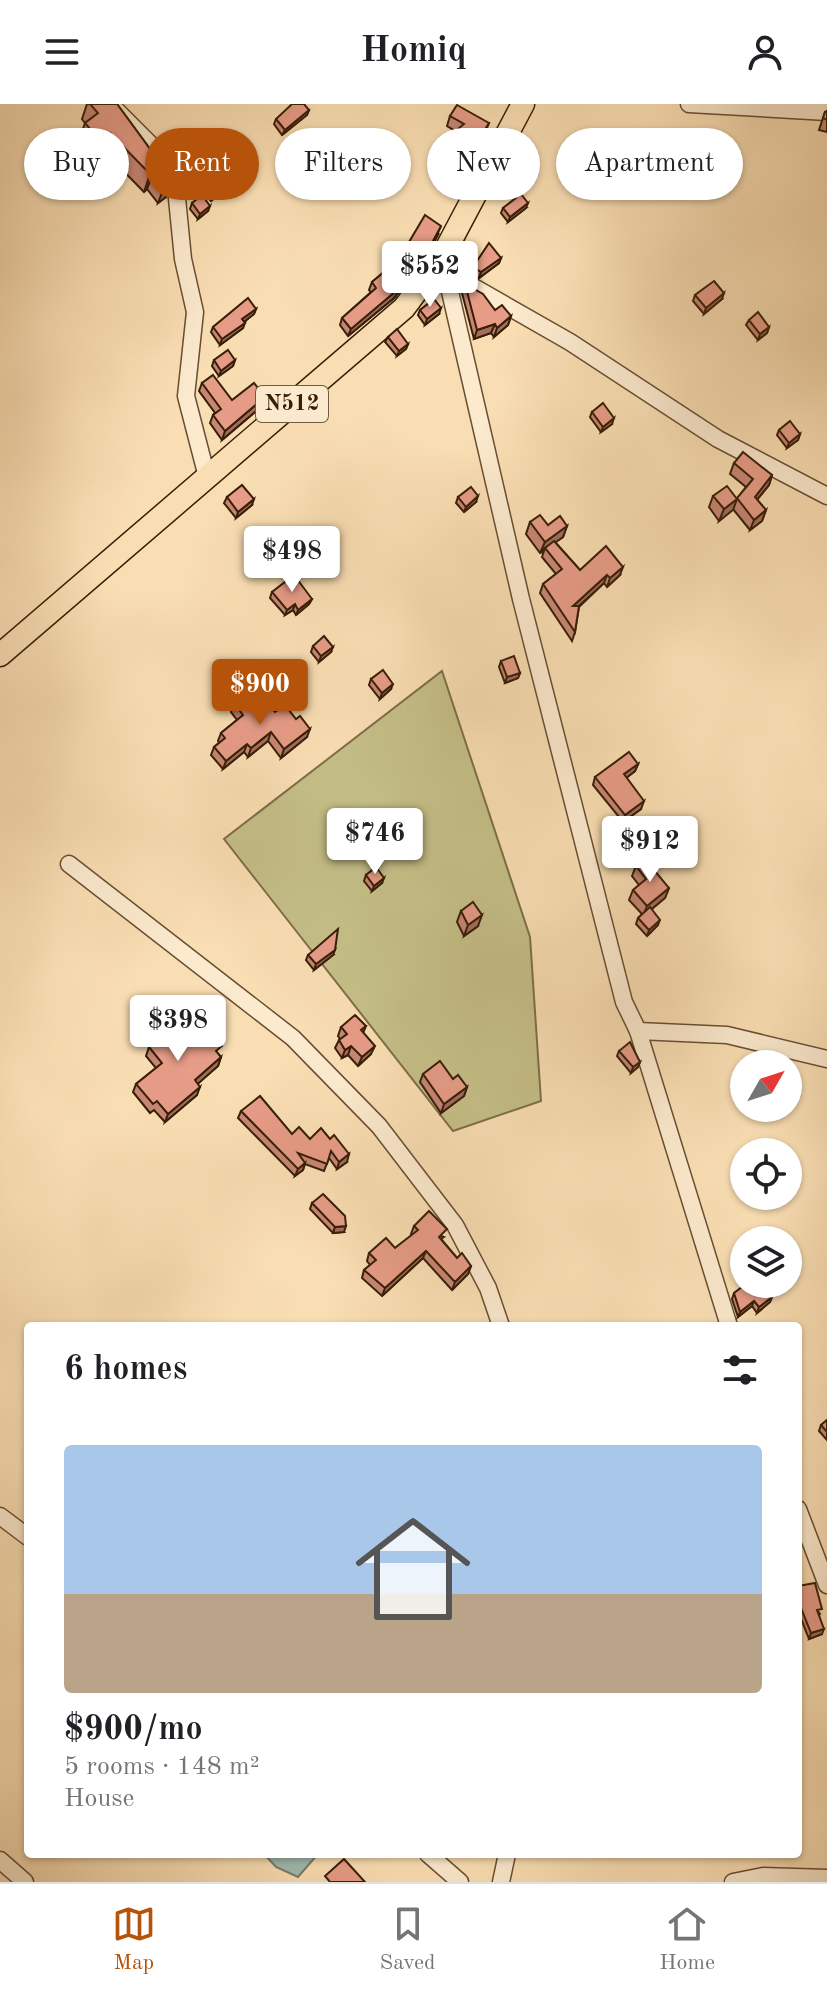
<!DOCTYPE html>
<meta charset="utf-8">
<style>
body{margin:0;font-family:"Old Standard TT",serif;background:#f6f6f6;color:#202124;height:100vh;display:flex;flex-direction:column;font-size:30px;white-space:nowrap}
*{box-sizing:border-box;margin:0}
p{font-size:26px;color:#757577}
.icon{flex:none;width:44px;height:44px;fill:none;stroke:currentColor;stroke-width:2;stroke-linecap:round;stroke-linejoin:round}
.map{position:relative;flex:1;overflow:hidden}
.details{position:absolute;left:24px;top:1218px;width:778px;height:536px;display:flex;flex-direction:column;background:#fff;border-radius:8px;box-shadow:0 2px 6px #0004}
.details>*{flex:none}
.banner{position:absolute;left:24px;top:24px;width:780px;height:72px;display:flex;gap:16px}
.needle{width:52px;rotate:51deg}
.fabs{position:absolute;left:730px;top:946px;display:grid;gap:16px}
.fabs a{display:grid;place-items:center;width:72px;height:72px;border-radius:50%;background:#fff;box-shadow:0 2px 6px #0004;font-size:40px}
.price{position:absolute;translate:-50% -68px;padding:0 18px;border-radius:8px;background:#fff;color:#222;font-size:26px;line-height:52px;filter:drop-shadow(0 2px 4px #0008)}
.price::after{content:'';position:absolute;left:50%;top:48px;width:24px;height:18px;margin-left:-12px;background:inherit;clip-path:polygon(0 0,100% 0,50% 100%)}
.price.current{background:#b45309;color:#fff}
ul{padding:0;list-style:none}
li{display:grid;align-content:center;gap:16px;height:424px;padding:0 40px}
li+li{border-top:2px solid #e0e0e0}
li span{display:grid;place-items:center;height:248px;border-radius:8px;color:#555}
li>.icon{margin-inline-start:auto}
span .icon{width:144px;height:144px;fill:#fffc;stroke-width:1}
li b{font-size:34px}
h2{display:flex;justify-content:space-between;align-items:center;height:96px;padding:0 40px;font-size:34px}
.pill{padding:0 28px;border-radius:36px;background:#fff;box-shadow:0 2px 6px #0004;font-size:28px;line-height:72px}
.pill.current{background:#b45309;color:#fff}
header{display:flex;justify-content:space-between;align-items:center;height:104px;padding:0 40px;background:#fff;font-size:36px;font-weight:700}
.tab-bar{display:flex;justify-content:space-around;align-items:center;height:112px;border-top:2px solid #e0e0e0;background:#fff;font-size:22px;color:#757577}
.tab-bar a{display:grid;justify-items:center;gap:4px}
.tab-bar .current{color:#b45309}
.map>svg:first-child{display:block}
</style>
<header><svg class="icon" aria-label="menu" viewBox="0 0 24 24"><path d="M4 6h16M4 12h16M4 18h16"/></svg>Homiq<svg class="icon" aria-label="person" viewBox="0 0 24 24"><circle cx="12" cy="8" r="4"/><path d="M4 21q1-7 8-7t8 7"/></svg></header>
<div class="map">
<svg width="827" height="1778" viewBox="0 0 827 1778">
<rect width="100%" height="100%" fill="#fadeb3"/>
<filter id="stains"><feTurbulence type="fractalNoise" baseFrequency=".0025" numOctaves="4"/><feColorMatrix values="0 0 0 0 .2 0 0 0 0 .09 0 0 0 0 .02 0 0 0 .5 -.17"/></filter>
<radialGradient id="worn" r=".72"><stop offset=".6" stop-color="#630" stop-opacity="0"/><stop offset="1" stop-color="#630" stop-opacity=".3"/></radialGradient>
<!-- green -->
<polygon fill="#c5bf88" stroke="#7e6e48" stroke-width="2" points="442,567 530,833 541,997 453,1027 224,735"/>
<!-- water -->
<polygon fill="#9fbbb1" stroke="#757c6d" stroke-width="2" points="264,1750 318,1750 298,1773 276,1763"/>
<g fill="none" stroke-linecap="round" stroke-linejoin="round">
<defs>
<g id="minor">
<polyline points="110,0 174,64 183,155 195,208 186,292 207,373"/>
<polyline points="689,0 827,8"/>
<polyline points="442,153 521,495 624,898 638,927 729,1222"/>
<polyline points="442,165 570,238 718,335 827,392"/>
<polyline points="69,760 293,934 379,1022 455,1121 488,1184 501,1222"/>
<polyline points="638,927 727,931 827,955"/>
<polyline points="798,1405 827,1481"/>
<polyline points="0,1412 28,1433"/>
<polyline points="428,1750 460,1778"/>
<polyline points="0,1756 25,1778"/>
<polyline points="501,1778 507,1750"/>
<polyline points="733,1778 763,1772 827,1774"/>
</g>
<polyline id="highway" points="0,551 404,204 442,153 523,0"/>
</defs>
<!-- minor casing -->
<use href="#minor" stroke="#684e32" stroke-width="19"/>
<!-- highway casing -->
<use href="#highway" stroke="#371e07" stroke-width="25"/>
<!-- minor -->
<use href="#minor" stroke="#fceace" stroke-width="16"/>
<!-- highway -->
<use href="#highway" stroke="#fadeb3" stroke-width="22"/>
</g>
<!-- wall -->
<g fill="#c78674" stroke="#371e07" stroke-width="2">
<polygon points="87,0 117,0 172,75 166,93 158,99 147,85 144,88 104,47 94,55 79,37 85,19 82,15"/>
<polygon points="309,6 307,11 282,31 274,20 276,15"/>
<polygon points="827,7 827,28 819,26 825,8"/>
<polygon points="450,12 489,19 485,29 478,40 473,37 453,53 445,43 448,33 455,27 447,22"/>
<polygon points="200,76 220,89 211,97 198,82"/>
<polygon points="192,99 208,107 198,115 190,105"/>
<polygon points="503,104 526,104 508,118 501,109"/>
<polygon points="439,129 431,144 394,194 348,232 340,221 342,214 371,188 369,186 372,178"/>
<polygon points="501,154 499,159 479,174 471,169 473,163"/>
<polygon points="465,180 495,206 511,212 508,221 494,233 491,229 474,235 462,189"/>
<polygon points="695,191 722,195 704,210 693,197"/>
<polygon points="256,205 254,210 244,218 243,224 220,241 211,228 213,223"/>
<polygon points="420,206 439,210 425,221 418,211"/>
<polygon points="749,216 769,223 767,229 758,236 746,221"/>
<polygon points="388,233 408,240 406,245 397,252 385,238"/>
<polygon points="214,256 235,256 233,262 219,272 212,262"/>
<polygon points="202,279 232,296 262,302 222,336 210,319 213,311 215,309 199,287"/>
<polygon points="592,308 612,320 601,328 590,313"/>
<polygon points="779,326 800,330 798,336 787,344 777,331"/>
<polygon points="734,359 772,371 769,381 757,396 766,406 762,417 750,426 733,405 719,417 709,403 713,392 737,395 746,383 730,370"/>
<polygon points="227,393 252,401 236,414 224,399"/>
<polygon points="458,393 476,398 464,408 456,399"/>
<polygon points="530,418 548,421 567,422 563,433 555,438 580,466 620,471 607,483 604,479 579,503 575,528 572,537 540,489 543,480 556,470 542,453 544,447 540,449 526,430"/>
<polygon points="272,488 312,495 309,500 296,511 293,506 285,511 270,494"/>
<polygon points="313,542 331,548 319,558 311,548"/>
<polygon points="501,557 520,569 518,574 505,579 499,563"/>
<polygon points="371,575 391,585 380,595 369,581"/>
<polygon points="234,599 275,608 307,633 281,654 268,637 248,653 244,648 223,665 211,651 214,643 219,639 218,637 221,629 237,616 231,608"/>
<polygon points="638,660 635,667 626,674 641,705 623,718 593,681 595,673"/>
<polygon points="332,723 359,728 379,734 355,752 342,734 337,738 330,729"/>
<polygon points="636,762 669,784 665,794 652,805 658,821 647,832 636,820 638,814 642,810 629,796 633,786 639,781 632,772"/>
<polygon points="366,771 382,779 372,787 364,777"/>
<polygon points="461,807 478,822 464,832 457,818"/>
<polygon points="308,851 333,851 314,866 306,856"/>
<polygon points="160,917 198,935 221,953 218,962 197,980 197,991 165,1018 154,1006 150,1009 133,988 136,980 156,964 146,952 149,943 161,930 157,926"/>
<polygon points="366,922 363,929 371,950 358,962 348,951 342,954 335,944 339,936 340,935 338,932 341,923"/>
<polygon points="619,947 640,958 638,963 631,969 617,952"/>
<polygon points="423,970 453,975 467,983 464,992 441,1009 420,978"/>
<polygon points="241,1007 292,1030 310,1035 347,1058 337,1065 329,1054 324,1067 305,1060 303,1066 295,1072 238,1014"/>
<polygon points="312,1099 344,1128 333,1129 310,1105"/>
<polygon points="414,1122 444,1133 441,1135 457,1154 471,1162 468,1170 452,1186 423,1154 382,1192 362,1174 364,1166 370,1161 367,1157 369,1149 395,1144 412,1131 411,1130"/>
<polygon points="744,1157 744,1180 762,1180 772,1193 770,1198 757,1209 752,1202 738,1213 732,1195 734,1189 742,1183 733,1170 735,1164"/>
<polygon points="827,1316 827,1336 819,1327 821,1321"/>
<polygon points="798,1482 820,1510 819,1511 822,1530 809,1535 798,1507"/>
</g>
<!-- shaded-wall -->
<g fill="#a26d5e" stroke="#371e07" stroke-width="2">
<polygon points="309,6 307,11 282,31 285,26"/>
<polygon points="476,27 473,37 453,53 457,43"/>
<polygon points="110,29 104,47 94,55 100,37"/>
<polygon points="154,67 147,85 144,88 150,70"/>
<polygon points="172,75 166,93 158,99 165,81"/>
<polygon points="223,84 220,89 211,97 213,92"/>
<polygon points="528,99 526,104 508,118 510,113"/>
<polygon points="210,102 208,107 198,115 200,110"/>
<polygon points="441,122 431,144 394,194 348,232 351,225"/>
<polygon points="501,154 499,159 479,174 481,168"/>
<polygon points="724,189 722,195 704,210 706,204"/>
<polygon points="441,204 439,210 425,221 427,215"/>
<polygon points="256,205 254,210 240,221 242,215"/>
<polygon points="511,212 508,221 494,233 497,224"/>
<polygon points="245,219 243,224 220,241 222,235"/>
<polygon points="495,220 491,229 474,235 477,226"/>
<polygon points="769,223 767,229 758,236 760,230"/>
<polygon points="408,240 406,245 397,252 399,247"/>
<polygon points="235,256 233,262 219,272 221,267"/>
<polygon points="265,293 262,302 222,336 225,327"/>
<polygon points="614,314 612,320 601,328 603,323"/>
<polygon points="800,330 798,336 787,344 789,339"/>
<polygon points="772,371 769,381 751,403 755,393"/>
<polygon points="478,392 476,398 464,408 466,403"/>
<polygon points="254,395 252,401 236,414 238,408"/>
<polygon points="737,395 733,406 719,417 724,405"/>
<polygon points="766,406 762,417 750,426 754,416"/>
<polygon points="567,422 563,433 546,445 545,444 540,449 545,438"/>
<polygon points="623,463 620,471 607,483 610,474"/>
<polygon points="607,471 604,479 570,510 573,502"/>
<polygon points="312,495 309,500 296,511 298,506"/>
<polygon points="295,500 293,506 285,511 287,506"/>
<polygon points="333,543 331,548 319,558 321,552"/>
<polygon points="520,569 518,574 505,579 507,573"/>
<polygon points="393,580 391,585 380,595 382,589"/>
<polygon points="310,625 307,633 281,654 284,645"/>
<polygon points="271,628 268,637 248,653 251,644"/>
<polygon points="247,640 244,648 223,665 226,657"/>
<polygon points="638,660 635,667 621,678 624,670"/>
<polygon points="644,697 641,705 623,718 625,711"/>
<polygon points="381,729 379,734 355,752 357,746"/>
<polygon points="384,774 382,779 372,787 374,782"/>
<polygon points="669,784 665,794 643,812 647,802"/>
<polygon points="482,811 478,822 464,832 468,821"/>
<polygon points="660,816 658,821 647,832 649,826"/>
<polygon points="335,846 333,851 314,866 316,860"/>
<polygon points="351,942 348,951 342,954 345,946"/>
<polygon points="375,942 371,950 358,962 362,953"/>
<polygon points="221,953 218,962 192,985 195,976"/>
<polygon points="640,958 638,963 631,969 633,963"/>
<polygon points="200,983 197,991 165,1018 168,1010"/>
<polygon points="467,983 464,992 441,1009 444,1000"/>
<polygon points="349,1050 347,1058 337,1065 339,1058"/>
<polygon points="305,1059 303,1066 295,1072 298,1065"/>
<polygon points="346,1122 344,1128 333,1129 335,1123"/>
<polygon points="426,1147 423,1154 382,1192 385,1184"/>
<polygon points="471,1162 468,1170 452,1186 455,1178"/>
<polygon points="772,1193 770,1198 757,1209 759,1203"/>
<polygon points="754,1197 752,1202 738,1213 740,1208"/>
<polygon points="824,1525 822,1530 809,1535 811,1529"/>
</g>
<!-- building -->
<g fill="#e79c87" stroke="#371e07" stroke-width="2">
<polygon points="90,0 117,0 172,75 165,81 154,67 150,70 110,29 100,37 85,19 98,9"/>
<polygon points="292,0 304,0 309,6 285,26 276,15"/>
<polygon points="457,1 489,19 482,30 476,27 457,43 448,33 464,20 450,12"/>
<polygon points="827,7 827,16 823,14 825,8"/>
<polygon points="210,69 223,84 213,92 200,76"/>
<polygon points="521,90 528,99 510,113 503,104"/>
<polygon points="202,91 210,102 200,110 192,99"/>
<polygon points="425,111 441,122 433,137 396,187 351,225 342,214 376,184 372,178 399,155"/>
<polygon points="489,139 501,154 481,168 473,163"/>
<polygon points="714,177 724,189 706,204 695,191"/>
<polygon points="465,180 483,190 495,206 502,201 511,212 497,224 495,220 477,226"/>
<polygon points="248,194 256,205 242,215 245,219 222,235 213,223"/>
<polygon points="434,195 441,204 427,215 420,206"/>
<polygon points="758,208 769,223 760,230 749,216"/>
<polygon points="397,225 408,240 399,247 388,233"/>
<polygon points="228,246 235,256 221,267 214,256"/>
<polygon points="213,271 232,296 254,279 265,293 225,327 213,311 221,305 202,279"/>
<polygon points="603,299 614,314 603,323 592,308"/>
<polygon points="790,317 800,330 789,339 779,326"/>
<polygon points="743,348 772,371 755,393 766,406 754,416 737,394 753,375 734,359"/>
<polygon points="242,381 254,395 238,408 227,393"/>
<polygon points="727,382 737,395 724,405 713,392"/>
<polygon points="471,383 478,392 466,403 458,393"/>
<polygon points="540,411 548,421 560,412 567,422 545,438 530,418"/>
<polygon points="554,437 580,466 606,442 623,463 610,474 607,471 573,502 579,502 575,528 543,480 562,465 545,444"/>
<polygon points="294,471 312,495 298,506 295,500 287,506 272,488"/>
<polygon points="324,532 333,543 321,552 313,542"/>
<polygon points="514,552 520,569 507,573 501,557"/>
<polygon points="383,566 393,580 382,589 371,575"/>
<polygon points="250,587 265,605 270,602 275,608 285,601 296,615 300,612 310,625 284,645 271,628 251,644 247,640 226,657 214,643 225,634 221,629 243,611 234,599"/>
<polygon points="629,648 638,660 624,670 644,697 625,711 595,673"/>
<polygon points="347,712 359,728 373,718 381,729 357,746 344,729 339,732 332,723"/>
<polygon points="645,755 669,784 647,802 633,786 646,775 636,762"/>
<polygon points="376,763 384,774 374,782 366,771"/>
<polygon points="473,798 482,811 468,821 461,807"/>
<polygon points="650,803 660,816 649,826 638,814"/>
<polygon points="338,825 335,846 316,860 308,851"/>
<polygon points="173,906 198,935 208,926 222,942 216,947 221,953 195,976 200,983 168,1010 157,997 153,1000 136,980 162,959 149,943 167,924 160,917"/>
<polygon points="355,911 366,922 361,926 375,942 362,953 351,942 345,946 339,936 347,930 341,923"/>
<polygon points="630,938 640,958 633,963 619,947"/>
<polygon points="440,957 453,975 458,971 467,983 444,1000 423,970"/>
<polygon points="260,992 292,1030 299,1023 310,1035 321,1024 330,1035 334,1031 349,1050 339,1058 331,1047 327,1060 298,1049 305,1059 298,1065 241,1007"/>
<polygon points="323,1090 345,1112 346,1122 335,1123 312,1099"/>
<polygon points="429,1107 447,1125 439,1133 457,1154 462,1149 471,1162 455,1178 426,1147 385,1184 364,1166 376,1156 369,1149 386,1134 395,1144 418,1126 414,1122"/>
<polygon points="744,1157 744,1177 735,1164"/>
<polygon points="746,1180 762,1180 772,1193 759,1203 754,1197 740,1208 734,1189"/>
<polygon points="827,1316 827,1328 821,1321"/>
<polygon points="815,1479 822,1505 817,1506 824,1525 811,1529 799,1499 798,1482"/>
<polygon points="344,1755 365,1778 330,1778 325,1772"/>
</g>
<g text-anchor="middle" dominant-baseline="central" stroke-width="8" stroke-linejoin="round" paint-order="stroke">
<!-- shield labels -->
<rect fill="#fceace" stroke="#725b43" stroke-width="2" x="256" y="282" width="72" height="36" rx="6"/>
<g font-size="22" font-weight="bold" fill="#371e07">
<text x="292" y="300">N512</text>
</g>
</g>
<rect width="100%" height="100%" filter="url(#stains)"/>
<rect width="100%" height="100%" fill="url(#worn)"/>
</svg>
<div class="fabs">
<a><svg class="needle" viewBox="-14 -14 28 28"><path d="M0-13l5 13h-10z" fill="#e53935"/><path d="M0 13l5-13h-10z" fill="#757577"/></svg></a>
<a><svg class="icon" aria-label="locate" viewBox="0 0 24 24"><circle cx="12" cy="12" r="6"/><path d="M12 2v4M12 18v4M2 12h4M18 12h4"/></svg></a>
<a><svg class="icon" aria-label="layers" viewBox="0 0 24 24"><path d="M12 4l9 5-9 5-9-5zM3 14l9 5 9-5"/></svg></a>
</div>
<b class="price" style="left:430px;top:205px">$552</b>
<b class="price" style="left:292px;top:490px">$498</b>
<b class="price current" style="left:260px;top:623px">$900</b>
<b class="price" style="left:375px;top:772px">$746</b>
<b class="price" style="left:650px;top:780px">$912</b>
<b class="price" style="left:178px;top:959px">$398</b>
<div class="banner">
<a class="pill">Buy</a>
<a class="pill current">Rent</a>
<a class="pill">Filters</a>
<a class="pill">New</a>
<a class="pill">Apartment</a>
</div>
<section class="details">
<h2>6 homes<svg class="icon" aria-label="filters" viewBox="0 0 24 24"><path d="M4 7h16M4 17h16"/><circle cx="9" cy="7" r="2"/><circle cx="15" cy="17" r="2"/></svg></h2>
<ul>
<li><span style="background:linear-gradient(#a9c7e8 60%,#b9a48a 0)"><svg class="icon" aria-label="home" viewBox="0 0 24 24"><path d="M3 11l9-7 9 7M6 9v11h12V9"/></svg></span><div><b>$900/mo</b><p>5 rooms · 148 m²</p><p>House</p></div></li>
</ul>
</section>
</div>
<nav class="tab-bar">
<a class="current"><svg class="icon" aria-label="map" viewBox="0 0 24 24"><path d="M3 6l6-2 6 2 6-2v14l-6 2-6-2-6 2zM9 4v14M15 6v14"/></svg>Map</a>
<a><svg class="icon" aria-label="saved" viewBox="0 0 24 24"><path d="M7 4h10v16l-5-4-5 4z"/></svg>Saved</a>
<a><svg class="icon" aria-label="home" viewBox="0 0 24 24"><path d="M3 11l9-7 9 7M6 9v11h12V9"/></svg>Home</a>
</nav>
